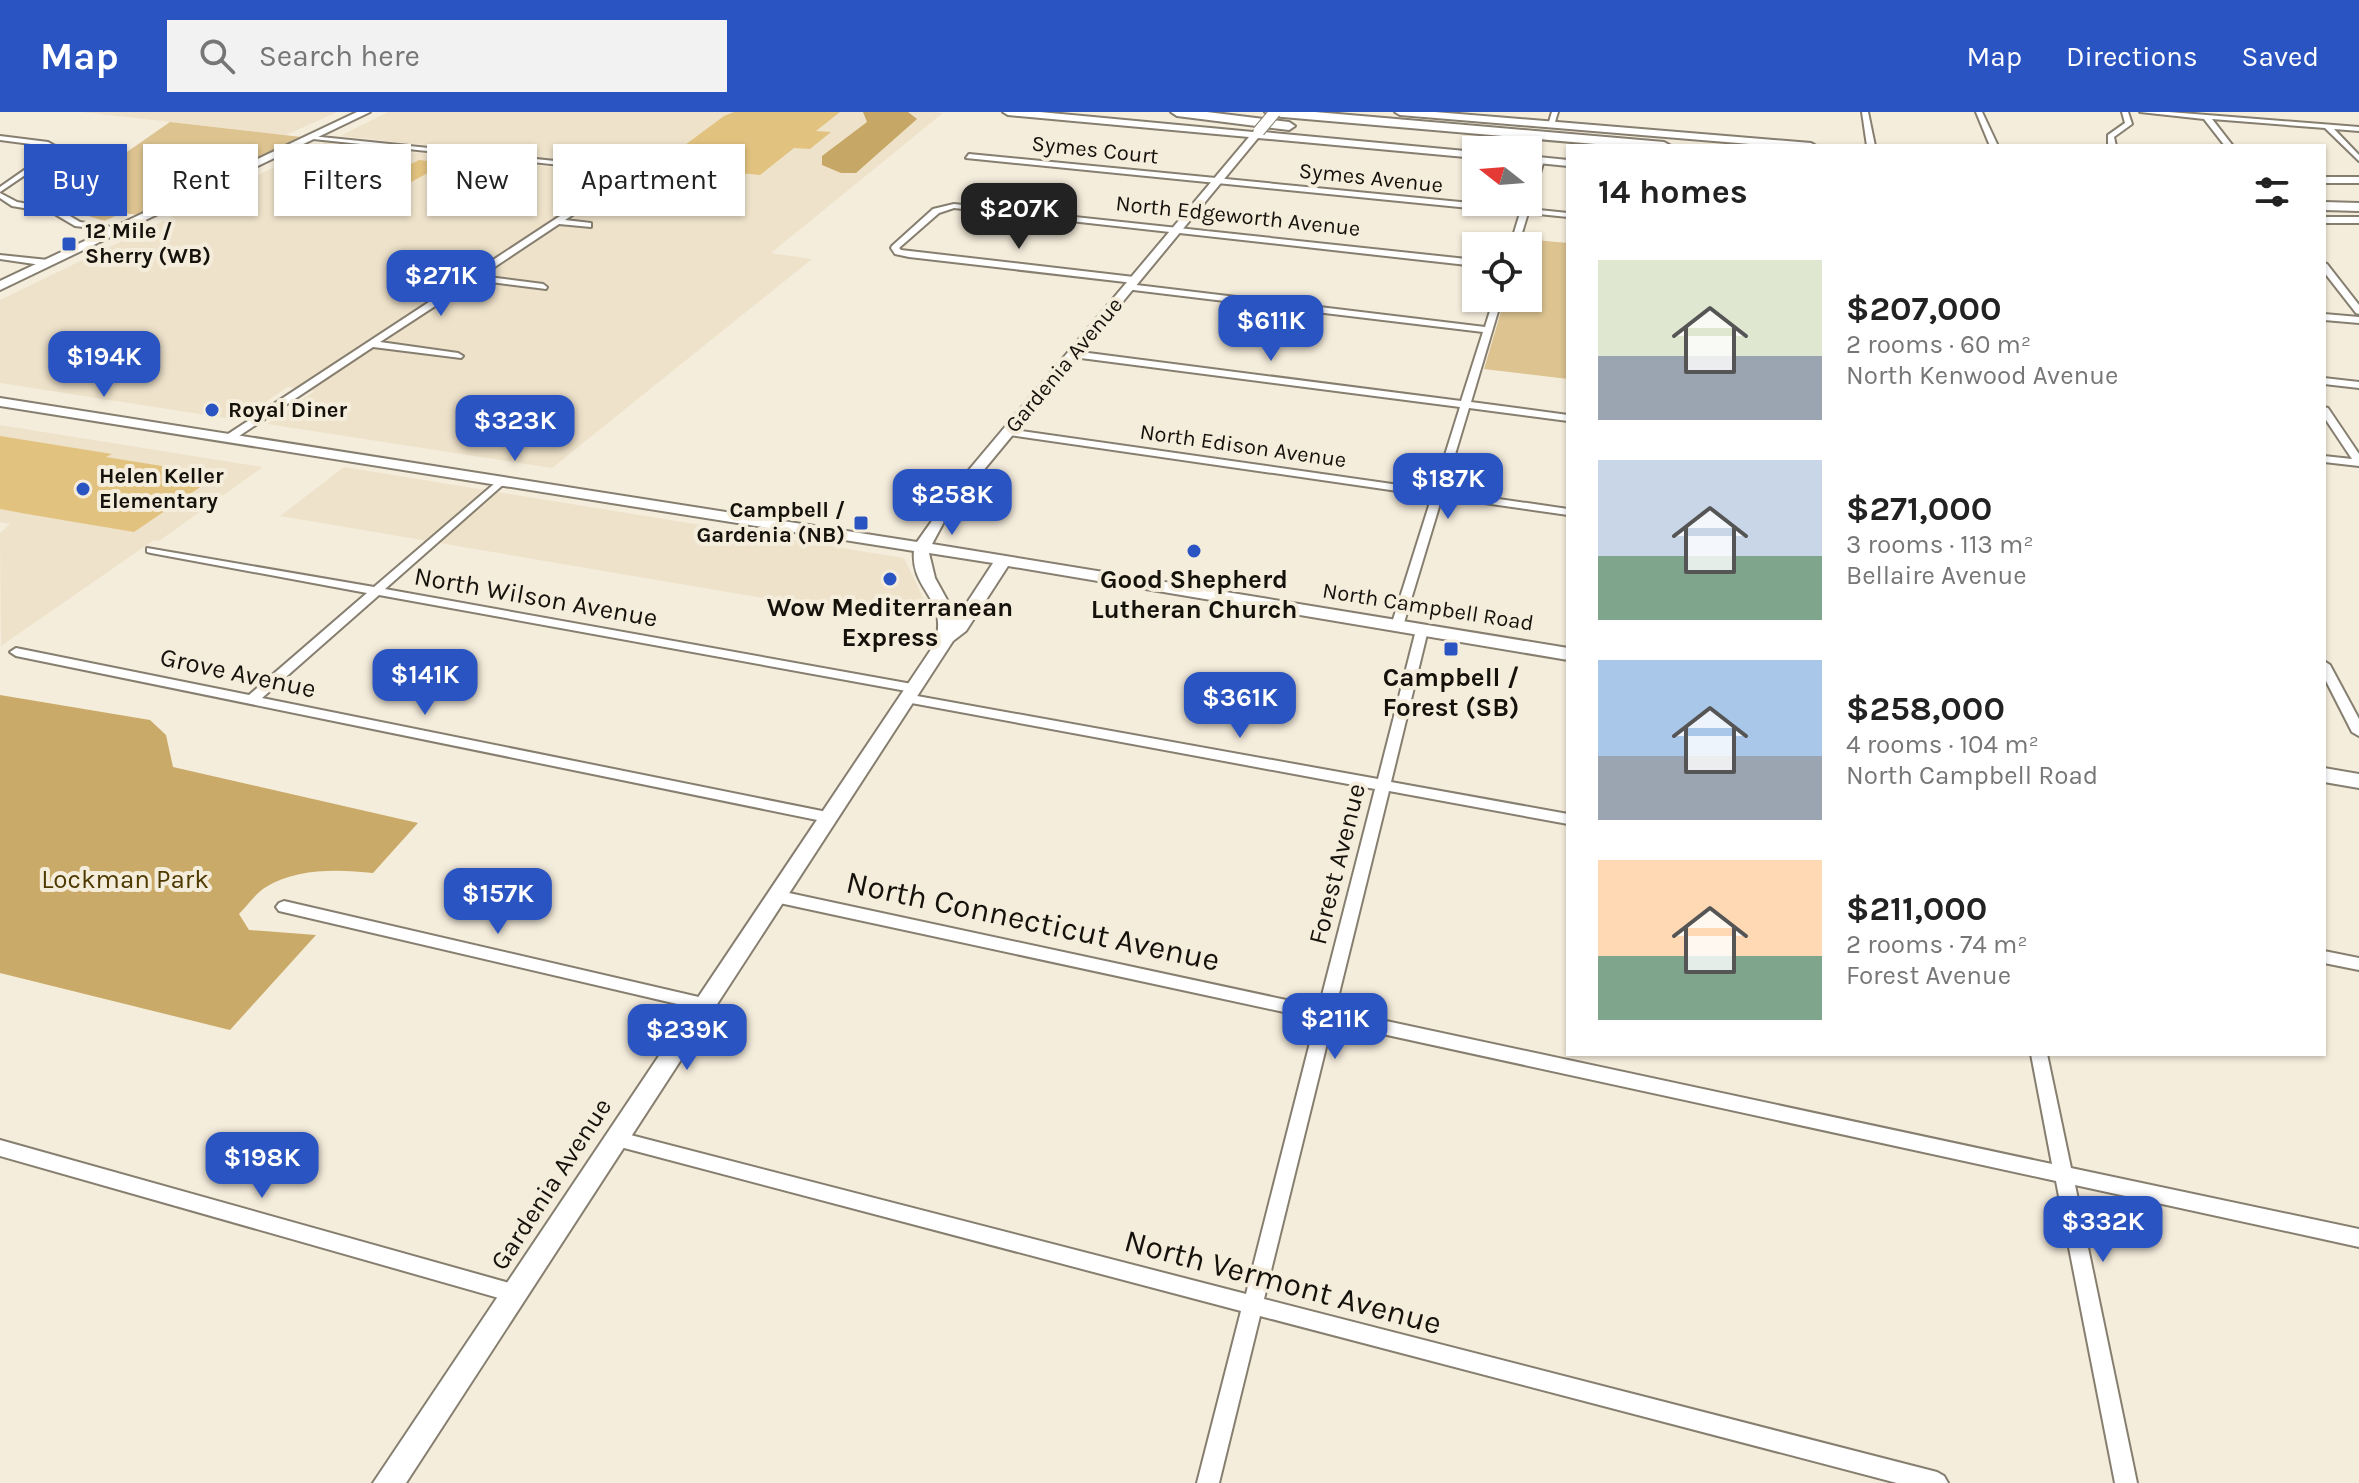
<!DOCTYPE html>
<meta charset="utf-8">
<style>
body{margin:0;font-family:Karla,sans-serif;background:#f2f2f2;color:#222;height:100vh;display:flex;flex-direction:column;font-size:30px;white-space:nowrap}
*{box-sizing:border-box;margin:0}
p{font-size:26px;color:#767676}
.icon{flex:none;width:44px;height:44px;fill:none;stroke:currentColor;stroke-width:2;stroke-linecap:round;stroke-linejoin:round}
.map{position:relative;flex:1;overflow:hidden}
.sheet{position:absolute;left:1566px;top:32px;width:760px;height:912px;display:flex;flex-direction:column;background:#fff;border-radius:0px;box-shadow:0 2px 6px #0004}
.sheet>*{flex:none}
.banner{position:absolute;left:24px;top:32px;width:760px;height:72px;display:flex;gap:16px}
.needle{width:52px;rotate:287deg}
.controls{position:absolute;left:1462px;top:24px;display:grid;gap:16px}
.controls a{display:grid;place-items:center;width:80px;height:80px;border-radius:0px;background:#fff;box-shadow:0 2px 6px #0004;font-size:40px}
.price{position:absolute;translate:-50% -68px;padding:0 18px;border-radius:16px;background:#2b54c3;color:#fff;font-size:26px;line-height:52px;filter:drop-shadow(0 2px 4px #0008)}
.price::after{content:'';position:absolute;left:50%;top:48px;width:24px;height:18px;margin-left:-12px;background:inherit;clip-path:polygon(0 0,100% 0,50% 100%)}
.price.current{background:#222;color:#fff}
ul{padding:0;list-style:none}
li{display:flex;align-items:center;gap:24px;height:200px;padding:0 32px}
li span{display:grid;place-items:center;flex:none;width:224px;height:160px;border-radius:0px;color:#555}
li>.icon{margin-inline-start:auto}
span .icon{width:96px;height:96px;fill:#fffc;stroke-width:1}
li b{font-size:34px}
h2{display:flex;justify-content:space-between;align-items:center;height:96px;padding:0 32px;font-size:34px}
.chip{padding:0 28px;border-radius:0px;background:#fff;box-shadow:0 2px 6px #0004;font-size:28px;line-height:72px}
.chip.current{background:#2b54c3;color:#fff}
header{display:flex;align-items:center;gap:48px;box-sizing:border-box;height:112px;padding:0 40px;background:#2b54c3;color:#fff}
header strong{font-size:38px}
nav{display:flex;gap:44px;margin-inline-start:auto;font-size:28px}
.search{width:560px;height:72px;background:#f2f2f2;display:flex;align-items:center;gap:20px;box-sizing:border-box;padding:0 28px;border-radius:0px;color:#767676;font-size:30px}
.map>svg:first-child{display:block}
</style>
<header>
<strong>Map</strong>
<div class="search"><svg class="icon" aria-label="search" viewBox="0 0 24 24"><circle cx="10" cy="10" r="6"/><path d="M15 15l6 6"/></svg>Search here</div>
<nav><a>Map</a><a>Directions</a><a>Saved</a></nav>
</header>
<div class="map">
<svg width="2359" height="1371" viewBox="0 0 2359 1371">
<rect width="100%" height="100%" fill="#f5eddc"/>
<!-- built -->
<g fill="#eee2ca">
<polygon points="82,0 337,0 286,23"/>
<polygon points="388,0 935,0 943,1 771,141 812,147 552,356 267,312 315,279 288,275 238,308 0,271 0,188 324,31 616,62 628,54 340,24"/>
<polygon points="0,313 263,355 159,429 154,428 1,534 0,421 10,412 0,410"/>
<polygon points="344,355 904,446 934,508 861,496 857,502 280,404"/>
</g>
<!-- green -->
<g fill="#dcc390">
<polygon points="170,10 310,26 147,104 122,101 104,109 52,92"/>
<polygon points="1524,127 1568,131 1568,267 1484,257 1505,186 1528,186 1528,134 1521,134"/>
</g>
<!-- forest -->
<path fill="#caaa68" d="M0,583L150,608L166,623L173,655L418,711L373,761C339,757 296,756 266,775C256,781 247,794 239,802L249,818L316,823L230,918L0,861Z"/>
<!-- water -->
<polygon fill="#c7a765" points="863,0 908,0 917,7 856,61 841,61 822,53 822,44 867,10"/>
<!-- building -->
<g fill="#e2c27f">
<polygon points="734,0 840,0 816,19 831,20 810,37 794,36 760,63 658,53 724,4"/>
<polygon points="336,44 407,54 419,48 446,51 391,81 290,67"/>
<polygon points="0,324 112,342 106,345 218,363 134,420 27,402 0,397"/>
</g>
<g fill="none" stroke-linecap="round" stroke-linejoin="round">
<defs>
<g id="street">
<polygon points="1552,0 1558,0 1554,13 1551,15 1548,13"/>
<polygon points="1862,0 1868,0 1875,34 1867,34"/>
<polygon points="1976,0 1982,0 1998,34 1990,34"/>
<polygon points="2122,0 2128,0 2132,12 2114,25 2116,34 2108,34 2108,23 2125,11"/>
<polygon points="2140,0 2169,0 2359,15 2359,19 2334,17 2359,43 2359,49 2325,16 2212,7 2233,34 2225,34 2204,7"/>
<polygon points="0,24 48,30 62,38 0,80 0,75 53,38 46,34 0,28"/>
<polygon points="311,24 634,57 638,59 565,108 591,111 591,115 559,112 481,164 543,172 547,175 546,177 475,168 380,230 458,241 463,244 461,246 373,235 233,328 225,328 225,324 627,60 313,27"/>
<polygon points="969,42 1522,96 1524,90 1528,90 1528,75 1536,48 1540,46 1544,48 1532,88 1529,90 1531,92 1529,97 1568,101 1568,105 1528,101 1518,134 1510,134 1520,101 966,46"/>
<polygon points="0,81 17,90 58,97 80,110 123,117 119,119 75,114 53,101 12,94 0,86"/>
<polygon points="954,92 1476,148 1476,154 954,96 939,101 899,136 901,138 1134,165 1138,168 1134,171 909,145 895,142 891,136 892,134 933,97"/>
<polygon points="0,143 48,148 52,151 48,154 0,147"/>
<polygon points="2324,151 2327,152 2359,193 2359,202 2356,201 2324,160"/>
<polygon points="1128,172 1485,215 1494,186 1502,186 1471,290 1568,303 1568,309 1469,296 1444,379 1568,397 1568,403 1442,385 1403,514 1397,518 1391,514 1432,384 1003,322 1003,318 1007,317 1434,378 1460,295 1073,245 1068,242 1073,239 1461,289 1483,220 1125,177 1124,175"/>
<polygon points="2324,202 2359,205 2359,211 2324,208"/>
<polygon points="2324,266 2359,270 2359,276 2324,272"/>
<polygon points="2324,295 2328,296 2359,342 2359,354 2324,350 2324,344 2352,347 2324,305"/>
<polygon points="501,366 505,367 505,371 385,477 912,572 918,576 912,580 379,483 262,586 827,700 834,705 832,709 827,710 16,544 10,540 16,536 249,583 367,481 151,441 147,440 147,436 374,475"/>
<polygon points="1422,514 1428,518 1391,670 1568,702 1568,712 1389,679 1335,898 2052,1052 2031,942 2047,942 2071,1056 2359,1117 2359,1135 2075,1073 2137,1371 2115,1371 2056,1069 1332,911 1264,1187 1937,1360 1944,1364 1948,1371 1897,1371 1260,1204 1219,1371 1197,1371 1241,1199 609,1032 606,1027 609,1022 615,1019 1246,1182 1316,907 775,790 770,788 767,784 770,780 775,778 1319,895 1375,677 906,590 900,586 906,582 1378,667 1416,518"/>
<polygon points="2324,549 2330,553 2359,607 2359,624 2352,620 2324,565"/>
<polygon points="284,789 703,886 709,887 711,892 709,897 703,898 279,799 276,795 279,791"/>
<polygon points="2324,839 2359,846 2359,858 2324,851"/>
<polygon points="0,1028 513,1172 520,1175 523,1181 520,1187 513,1190 0,1044"/>
</g>
<g id="secondary">
<polygon points="357,0 370,0 0,178 0,169"/>
<path d="M1003,0H1040L1253,20L1259,16L1263,20L1476,40V46L1258,26L973,371L946,406L932,432L1568,536V548L1008,454L966,519L953,529L406,1371H373L934,533C951,488 910,479 914,439L0,294V286L917,430L963,365L1249,25L1008,3ZM929,441L993,451L957,506L935,466Z"/>
<polygon points="1395,0 1435,0 1811,31 1816,34 1774,34 1400,3"/>
<polygon points="1528,44 1568,48 1568,54 1528,50"/>
<rect x="2324" y="65" width="35" height="6"/>
<rect x="2324" y="105" width="35" height="6"/>
<polygon points="2324,656 2359,662 2359,676 2324,670"/>
</g>
<g id="highway">
<polygon points="1171,0 1207,0 1289,10 1295,14 1289,18 1177,4"/>
<polygon points="1265,0 1315,0 1664,30 1671,34 1618,34 1271,4"/>
<polygon points="2324,90 2359,91 2359,99 2324,98"/>
</g>
</defs>
<!-- street casing -->
<use href="#street" stroke="#867e6f" stroke-width="4"/>
<!-- secondary casing -->
<use href="#secondary" stroke="#867e6f" stroke-width="4"/>
<!-- highway casing -->
<use href="#highway" stroke="#867e6f" stroke-width="4"/>
<!-- street -->
<use href="#street" fill="#fff" fill-rule="evenodd"/>
<!-- secondary -->
<use href="#secondary" fill="#fff" fill-rule="evenodd"/>
<!-- highway -->
<use href="#highway" fill="#fff" fill-rule="evenodd"/>
<defs>
<polyline id="secondary-bridge" points="1259,19 1275,0"/>
</defs>
<!-- secondary-bridge casing -->
<use href="#secondary-bridge" stroke="#867e6f" stroke-width="13" stroke-linecap="butt"/>
<!-- secondary-bridge -->
<use href="#secondary-bridge" stroke="#fff" stroke-width="11"/>
</g>
<!-- markers -->
<g fill="#2b54c3" stroke="#f5eddc" stroke-width="3">
<rect x="61" y="124" width="16" height="16" rx="4"/>
<circle cx="212" cy="298" r="8"/>
<circle cx="83" cy="377" r="8"/>
<rect x="853" y="403" width="16" height="16" rx="4"/>
<circle cx="1194" cy="439" r="8"/>
<circle cx="890" cy="467" r="8"/>
<rect x="1443" y="529" width="16" height="16" rx="4"/>
</g>
<g text-anchor="middle" dominant-baseline="central" stroke-width="8" stroke-linejoin="round" paint-order="stroke">
<!-- far-street labels -->
<g font-size="22" fill="#15120c" stroke="#f5eddc">
<text transform="translate(1095 38) rotate(6)">Symes Court</text>
<text transform="translate(1371 66) rotate(6)">Symes Avenue</text>
<text transform="translate(1238 104) rotate(6)">North Edgeworth Avenue</text>
<text transform="translate(1064 253) rotate(-50)">Gardenia Avenue</text>
<text transform="translate(1243 334) rotate(8)">North Edison Avenue</text>
<text transform="translate(1428 495) rotate(9)">North Campbell Road</text>
</g>
<!-- far-poi labels -->
<g font-size="22" font-weight="bold" fill="#15120c" stroke="#f5eddc" text-anchor="start">
<text x="85" y="119">12 Mile /<tspan x="85" dy="25">Sherry (WB)</tspan></text>
<text x="228" y="298">Royal Diner</text>
<text x="99" y="364">Helen Keller<tspan x="99" dy="25">Elementary</tspan></text>
<text x="845" y="398" text-anchor="end">Campbell /<tspan x="845" dy="25">Gardenia (NB)</tspan></text>
</g>
<!-- poi labels -->
<g font-size="26" font-weight="bold" fill="#15120c" stroke="#f5eddc">
<text x="1194" y="467">Good Shepherd<tspan x="1194" dy="30">Lutheran Church</tspan></text>
<text x="890" y="495">Wow Mediterranean<tspan x="890" dy="30">Express</tspan></text>
<text x="1451" y="565">Campbell /<tspan x="1451" dy="30">Forest (SB)</tspan></text>
</g>
<!-- street labels -->
<g font-size="26" fill="#15120c" stroke="#f5eddc">
<text transform="translate(536 485) rotate(10)">North Wilson Avenue</text>
<text transform="translate(238 561) rotate(12)">Grove Avenue</text>
<text transform="translate(1337 752) rotate(-76)">Forest Avenue</text>
<text transform="translate(551 1072) rotate(-57)">Gardenia Avenue</text>
</g>
<!-- park labels -->
<g font-size="26" fill="#4e3900" stroke="#f5eddc">
<text x="125" y="767">Lockman Park</text>
</g>
<!-- near-street labels -->
<g font-size="32" fill="#15120c" stroke="#f5eddc">
<text transform="translate(1033 809) rotate(12)">North Connecticut Avenue</text>
<text transform="translate(1283 1170) rotate(15)">North Vermont Avenue</text>
</g>
</g>
</svg>
<div class="controls">
<a><svg class="needle" viewBox="-14 -14 28 28"><path d="M0-13l5 13h-10z" fill="#e53935"/><path d="M0 13l5-13h-10z" fill="#767676"/></svg></a>
<a><svg class="icon" aria-label="locate" viewBox="0 0 24 24"><circle cx="12" cy="12" r="6"/><path d="M12 2v4M12 18v4M2 12h4M18 12h4"/></svg></a>
</div>
<b class="price current" style="left:1019px;top:139px">$207K</b>
<b class="price" style="left:441px;top:206px">$271K</b>
<b class="price" style="left:1271px;top:251px">$611K</b>
<b class="price" style="left:104px;top:287px">$194K</b>
<b class="price" style="left:515px;top:351px">$323K</b>
<b class="price" style="left:1448px;top:409px">$187K</b>
<b class="price" style="left:952px;top:425px">$258K</b>
<b class="price" style="left:425px;top:605px">$141K</b>
<b class="price" style="left:1240px;top:628px">$361K</b>
<b class="price" style="left:498px;top:824px">$157K</b>
<b class="price" style="left:1335px;top:949px">$211K</b>
<b class="price" style="left:687px;top:960px">$239K</b>
<b class="price" style="left:262px;top:1088px">$198K</b>
<b class="price" style="left:2103px;top:1152px">$332K</b>
<div class="banner">
<a class="chip current">Buy</a>
<a class="chip">Rent</a>
<a class="chip">Filters</a>
<a class="chip">New</a>
<a class="chip">Apartment</a>
</div>
<section class="sheet">
<h2>14 homes<svg class="icon" aria-label="filters" viewBox="0 0 24 24"><path d="M4 7h16M4 17h16"/><circle cx="9" cy="7" r="2"/><circle cx="15" cy="17" r="2"/></svg></h2>
<ul>
<li><span style="background:linear-gradient(#dfe7d0 60%,#9aa5b1 0)"><svg class="icon" aria-label="home" viewBox="0 0 24 24"><path d="M3 11l9-7 9 7M6 9v11h12V9"/></svg></span><div><b>$207,000</b><p>2 rooms · 60 m²</p><p>North Kenwood Avenue</p></div></li>
<li><span style="background:linear-gradient(#c9d6e8 60%,#7fa58c 0)"><svg class="icon" aria-label="home" viewBox="0 0 24 24"><path d="M3 11l9-7 9 7M6 9v11h12V9"/></svg></span><div><b>$271,000</b><p>3 rooms · 113 m²</p><p>Bellaire Avenue</p></div></li>
<li><span style="background:linear-gradient(#a9c7e8 60%,#9aa5b1 0)"><svg class="icon" aria-label="home" viewBox="0 0 24 24"><path d="M3 11l9-7 9 7M6 9v11h12V9"/></svg></span><div><b>$258,000</b><p>4 rooms · 104 m²</p><p>North Campbell Road</p></div></li>
<li><span style="background:linear-gradient(#ffd9b3 60%,#7fa58c 0)"><svg class="icon" aria-label="home" viewBox="0 0 24 24"><path d="M3 11l9-7 9 7M6 9v11h12V9"/></svg></span><div><b>$211,000</b><p>2 rooms · 74 m²</p><p>Forest Avenue</p></div></li>
</ul>
</section>
</div>
